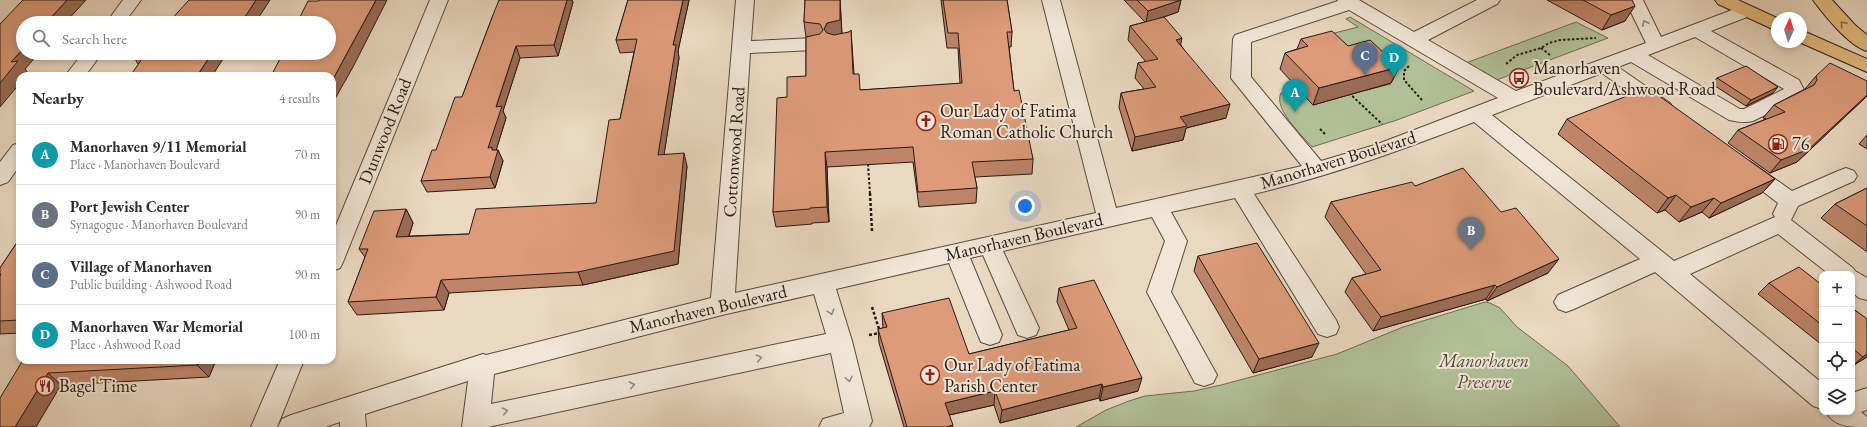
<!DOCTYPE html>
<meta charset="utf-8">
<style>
:root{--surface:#fff;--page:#f7f7f7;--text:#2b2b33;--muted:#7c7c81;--line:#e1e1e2;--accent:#8f2418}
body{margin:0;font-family:"EB Garamond",serif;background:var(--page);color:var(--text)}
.controls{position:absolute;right:12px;bottom:12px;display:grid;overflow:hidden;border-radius:8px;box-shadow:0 2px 6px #0003}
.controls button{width:36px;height:36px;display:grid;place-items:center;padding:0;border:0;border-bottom:1px solid var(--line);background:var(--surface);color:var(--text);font:20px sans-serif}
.compass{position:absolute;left:1771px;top:12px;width:36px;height:36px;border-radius:50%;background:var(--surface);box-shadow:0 2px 6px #0003;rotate:4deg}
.you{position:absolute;left:1025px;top:206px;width:14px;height:14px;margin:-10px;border:3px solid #fff;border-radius:50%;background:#1a73e8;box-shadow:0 0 0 6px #1a73e833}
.badge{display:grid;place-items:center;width:26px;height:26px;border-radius:50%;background:var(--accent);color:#fff;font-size:13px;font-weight:700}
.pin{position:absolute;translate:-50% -33px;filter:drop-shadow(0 1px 2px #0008)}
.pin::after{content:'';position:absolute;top:21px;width:14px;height:12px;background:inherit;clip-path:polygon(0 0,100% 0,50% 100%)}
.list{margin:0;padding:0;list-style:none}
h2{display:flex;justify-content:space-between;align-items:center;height:52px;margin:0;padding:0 16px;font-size:17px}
h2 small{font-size:13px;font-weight:400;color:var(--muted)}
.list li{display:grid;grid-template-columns:26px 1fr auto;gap:12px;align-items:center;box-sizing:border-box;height:60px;padding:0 16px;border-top:1px solid var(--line)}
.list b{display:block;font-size:15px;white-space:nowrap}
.list p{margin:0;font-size:13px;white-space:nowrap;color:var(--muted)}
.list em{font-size:13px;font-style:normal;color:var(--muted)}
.icon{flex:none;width:22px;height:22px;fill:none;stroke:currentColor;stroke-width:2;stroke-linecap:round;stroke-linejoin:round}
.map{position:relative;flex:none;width:1867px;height:427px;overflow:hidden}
.search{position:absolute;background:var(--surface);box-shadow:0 2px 6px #0003;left:16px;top:16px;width:320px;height:44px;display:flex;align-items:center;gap:10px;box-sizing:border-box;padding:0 14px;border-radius:22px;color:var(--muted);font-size:15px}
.panel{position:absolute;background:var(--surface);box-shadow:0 2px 6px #0003;left:16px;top:72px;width:320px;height:292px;border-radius:12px}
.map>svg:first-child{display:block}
</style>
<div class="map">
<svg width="1867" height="427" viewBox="0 0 1867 427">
<rect width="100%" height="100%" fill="#ead9c1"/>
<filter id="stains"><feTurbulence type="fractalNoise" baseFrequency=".005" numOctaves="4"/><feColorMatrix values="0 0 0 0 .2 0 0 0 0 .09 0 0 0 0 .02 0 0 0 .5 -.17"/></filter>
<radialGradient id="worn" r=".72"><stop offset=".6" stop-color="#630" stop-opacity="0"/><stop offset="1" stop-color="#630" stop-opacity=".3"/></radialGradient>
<path fill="#b1c097" stroke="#6d6c54" d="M 1350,17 L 1474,91 L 1397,120 L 1312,147 C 1302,135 1273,109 1281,93 L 1296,87 L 1313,105 L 1363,87 L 1367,90 L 1391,84 L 1303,41 L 1358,27 L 1346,19 Z
M 1576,22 L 1608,38 L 1494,81 L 1463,64 Z
M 1485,302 L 1490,303 L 1500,308 L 1517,327 L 1568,366 L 1620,427 L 1076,427 L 1106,410 L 1129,401 L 1145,396 L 1194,391 L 1221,385 L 1337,354 L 1403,327 Z"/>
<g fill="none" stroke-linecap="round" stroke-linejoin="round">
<g stroke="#59483e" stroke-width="2">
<path id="minor" d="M 123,0 L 141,0 L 124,23 L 106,23 Z
M 430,0 L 448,0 L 343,262 L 340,268 L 332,271 L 332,235 Z
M 736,0 L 754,0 L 751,41 L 814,38 L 821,40 L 823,44 L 821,48 L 814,50 L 750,53 L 735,293 L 1096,213 L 1042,0 L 1060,0 L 1116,208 L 1302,166 L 1231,78 L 1233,39 L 1235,35 L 1338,1 L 1337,0 L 1359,0 L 1414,32 L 1477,0 L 1500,0 L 1497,4 L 1428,40 L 1516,91 L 1646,43 L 1625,0 L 1643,0 L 1661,37 L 1740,7 L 1746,5 L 1752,7 L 1755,11 L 1752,15 L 1711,31 L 1799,80 L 1805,92 L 1802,97 L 1753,121 C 1744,123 1738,122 1729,120 L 1631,62 L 1618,67 L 1670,103 L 1673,108 L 1670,113 L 1663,115 L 1656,113 L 1602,73 L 1492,115 L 1674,261 L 1775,217 L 1773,214 L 1778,203 L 1737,172 L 1733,167 L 1737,162 L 1744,159 L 1751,162 L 1792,191 L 1838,171 L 1846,168 L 1854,171 L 1857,176 L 1854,181 L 1798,206 L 1791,220 L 1853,268 L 1855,271 L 1867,278 L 1867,300 L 1859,298 L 1852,292 L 1852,274 L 1829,274 L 1778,234 L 1690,274 L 1822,383 L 1822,409 L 1813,406 L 1655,272 L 1574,309 L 1566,312 L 1558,309 L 1554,302 L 1558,295 L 1640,259 L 1474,122 C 1402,150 1330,176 1254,194 L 1336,320 L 1339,327 L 1336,334 L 1327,337 L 1318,334 L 1235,198 L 1171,212 L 1187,241 L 1171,292 L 1217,375 L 1213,383 L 1204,386 L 1195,383 L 1147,292 L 1165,241 L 1152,217 L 1003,251 L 1039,328 L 1036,335 L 1027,338 L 1018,335 L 983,255 L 970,258 L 1002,335 L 999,342 L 990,345 L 981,342 L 978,335 L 949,263 L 836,289 L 852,341 L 872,421 L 869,427 L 819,427 L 823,419 L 844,413 L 831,353 L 488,427 L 462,427 L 468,381 L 365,414 L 366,427 L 340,427 L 340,422 L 325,427 L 278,427 L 282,419 L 291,415 L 483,354 L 486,355 L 711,298 ZM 1349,10 L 1498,98 L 1375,145 L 1321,161 L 1251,77 L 1251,42 ZM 1695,37 L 1784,89 L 1744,109 L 1740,109 L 1648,55 ZM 814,294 L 826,334 L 491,404 L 494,374 L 722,315 Z
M 83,53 L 102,53 L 85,76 L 65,76 Z
M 20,143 L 20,165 L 8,182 L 0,185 L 0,162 L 13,145 Z
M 280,360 L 304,360 L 277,427 L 251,427 Z
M 1867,388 L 1867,410 L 1861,412 L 1867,417 L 1867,427 C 1849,427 1835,427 1826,412 L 1852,412 L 1852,393 Z"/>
</g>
<g stroke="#291812" stroke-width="2">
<path id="major" d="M 1715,0 L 1738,0 L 1777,18 L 1777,31 L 1718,4 Z
M 1813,0 L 1832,0 L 1855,25 L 1867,35 L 1867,51 C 1849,46 1824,15 1813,0 Z
M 1801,30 L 1867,59 L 1867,72 L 1799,42 L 1801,42 Z"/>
</g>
<path stroke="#291812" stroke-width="2" stroke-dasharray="2.5 2" stroke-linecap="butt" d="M 1541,48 L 1550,55
M 1506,64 L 1517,55 L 1541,48 L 1549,43 L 1560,40 L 1596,38
M 1409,66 L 1404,71 L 1404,80 L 1422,100
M 1349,93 L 1382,124
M 1320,129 L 1326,135
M 868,164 L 870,194"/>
<path stroke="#291812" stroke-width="2.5" stroke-dasharray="3 2" stroke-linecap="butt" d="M 870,193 L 872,231
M 872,307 L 880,332
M 869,335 L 880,333"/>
<use href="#minor" fill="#f1e6d7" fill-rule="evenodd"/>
<use href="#major" fill="#e5bc80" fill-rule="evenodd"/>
</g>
<path fill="#be8568" stroke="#291812" d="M 628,0 L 689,0 L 678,51 L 679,58 L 664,154 L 687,166 L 678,264 L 583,285 L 449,293 L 444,310 L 357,315 L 348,302 L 365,257 L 359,249 L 406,209 L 413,223 L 409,236 L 469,234 L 596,203 L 620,119 L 634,52 L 620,53 L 616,40 Z
M 805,0 L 840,0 L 842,34 L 849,32 L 851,30 L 854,74 L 860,90 L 960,84 L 958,48 L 947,48 L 941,0 L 1007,0 L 1012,32 L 1011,47 L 1009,47 L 1014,91 L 1033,159 L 1032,174 L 975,177 L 977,188 L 976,203 L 919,207 L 913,162 L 827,167 L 829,222 L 812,223 L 812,224 L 776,227 L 773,212 L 787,97 L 806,76 L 806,37 L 804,22 Z
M 1124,0 L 1181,0 L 1178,12 L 1158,19 L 1181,45 L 1226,118 L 1186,128 L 1183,140 L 1132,151 L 1119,107 L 1121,93 L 1144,89 L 1135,78 L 1138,63 L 1146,62 L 1128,40 L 1130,26 L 1145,22 Z
M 1547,0 L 1632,0 L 1625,21 L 1602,30 Z
M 573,2 L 558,56 L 520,58 L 503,111 L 506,118 L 496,150 L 498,150 L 503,161 L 495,188 L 427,192 L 421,181 L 462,97 L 493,15 Z
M 1301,39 L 1399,67 L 1391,83 L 1313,105 L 1280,69 L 1285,53 L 1297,49 Z
M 135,59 L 223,59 L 138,64 Z
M 1816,76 L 1865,98 L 1797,162 L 1770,173 L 1728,143 L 1738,130 L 1766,119 L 1763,118 L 1774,105 L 1805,89 Z
M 1717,78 L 1773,93 L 1746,106 L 1712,84 Z
M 1567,119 L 1775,179 L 1762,193 L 1709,218 L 1702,212 L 1679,222 L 1665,210 L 1657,213 L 1558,134 Z
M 1867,135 L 1867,149 L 1859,144 Z
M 1415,186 L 1548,273 L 1487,301 L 1486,299 L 1373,331 L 1345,292 L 1352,278 L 1366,274 L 1325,217 L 1331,202 Z
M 1867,188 L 1867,252 L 1821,218 L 1835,204 Z
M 20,238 L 20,333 L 0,334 L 0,268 Z
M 1198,256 L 1312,357 L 1253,373 L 1194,271 Z
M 1769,283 L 1822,285 L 1822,345 L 1758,294 Z
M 1059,288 L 1138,391 L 1100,401 L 1099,398 L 1000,423 L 994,405 L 949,415 L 953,427 L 904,427 L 879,343 L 878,329 L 883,328 L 882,313 L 969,354 L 1069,330 L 1057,302 Z
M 1852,308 L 1867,319 L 1867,357 L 1852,366 Z
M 23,360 L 216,360 L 209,377 L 61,385 Z"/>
<path fill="#9b6c55" stroke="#291812" d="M 67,0 L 86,0 L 65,23 L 46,23 Z
M 256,0 L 270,0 L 255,23 L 241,23 Z
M 376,0 L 387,0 L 353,67 L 332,104 L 332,81 Z
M 567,0 L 572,0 L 573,2 L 558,56 L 554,45 Z
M 683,0 L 689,0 L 678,51 L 679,58 L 662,168 L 658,155 L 673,45 Z
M 840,0 L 842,35 L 829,38 L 824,29 Z
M 1181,0 L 1178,12 L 1146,23 L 1148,11 Z
M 1635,6 L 1625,21 L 1602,30 L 1611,15 Z
M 1182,38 L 1179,53 L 1176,40 Z
M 516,46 L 520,58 L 503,111 L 506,118 L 495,154 L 498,150 L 503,161 L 495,188 L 490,177 L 488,148 L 496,107 Z
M 23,49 L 23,53 L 39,53 L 25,69 L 28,73 L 25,76 L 20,76 L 20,83 L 0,107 L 0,83 L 11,62 Z
M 212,53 L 228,53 L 223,59 L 212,76 L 197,76 Z
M 1399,67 L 1391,83 L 1313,105 L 1319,88 Z
M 1778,87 L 1773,93 L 1746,106 L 1751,100 Z
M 1867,95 L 1867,96 L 1865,98 L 1797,162 L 1770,173 L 1781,160 Z
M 1230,104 L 1226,118 L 1186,128 L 1183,140 L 1132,151 L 1135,137 L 1180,117 Z
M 825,152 L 827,167 L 829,222 L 827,207 Z
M 684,153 L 687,166 L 678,264 L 583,285 L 578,272 Z
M 1775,179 L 1762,193 L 1709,218 L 1721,203 Z
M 1676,195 L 1665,210 L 1657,213 L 1668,198 Z
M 1714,198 L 1702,212 L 1679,222 L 1691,207 Z
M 406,209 L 413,223 L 404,250 L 396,237 Z
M 1559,259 L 1548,273 L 1487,301 L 1497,287 Z
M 441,280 L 449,293 L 444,310 L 436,297 Z
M 1495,285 L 1486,299 L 1373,331 L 1381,317 Z
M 1319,343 L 1312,357 L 1253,373 L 1259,359 Z
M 1867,354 L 1867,357 L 1852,366 L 1863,357 Z
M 200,360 L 216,360 L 209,377 L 197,365 Z
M 48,373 L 61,385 L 36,427 L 15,427 Z
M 1142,378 L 1138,391 L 1100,401 L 1103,387 Z
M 1102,384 L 1099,398 L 1000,423 L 1002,410 Z
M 995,391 L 994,405 L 945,416 L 945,403 Z"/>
<path fill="#dd9b79" stroke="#291812" d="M 23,0 L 67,0 L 46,23 L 23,23 L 23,49 L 11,62 L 18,61 L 0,83 L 0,24 Z
M 189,0 L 256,0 L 241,23 L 168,23 Z
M 319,0 L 376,0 L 346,55 L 332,81 L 332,76 L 271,76 L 283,53 L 329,53 L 329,23 L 297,23 L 308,1 L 319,1 Z
M 499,0 L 567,0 L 554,45 L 516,46 L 496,107 L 502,106 L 488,148 L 492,147 L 492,150 L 498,150 L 490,177 L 421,181 L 432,150 L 436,150 L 455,97 L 462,97 L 493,15 Z
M 628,0 L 683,0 L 673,45 L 676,45 L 658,155 L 684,153 L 674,251 L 578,272 L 441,280 L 436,297 L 348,302 L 368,249 L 359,249 L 374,211 L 406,209 L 396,237 L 469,234 L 476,209 L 596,203 L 609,120 L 620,119 L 637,39 L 616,40 Z
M 805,0 L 840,0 L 840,20 L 827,23 L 824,29 L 827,33 L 834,35 L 849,32 L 851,30 L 853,74 L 859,74 L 860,90 L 962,83 L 958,33 L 948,33 L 943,0 L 1007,0 L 1012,32 L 1007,32 L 1014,91 L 1019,90 L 1033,159 L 972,162 L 977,188 L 918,192 L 913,147 L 825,152 L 827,207 L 810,208 L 810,209 L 773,212 L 777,98 L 787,97 L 787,77 L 806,76 L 806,37 L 820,34 L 823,30 L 820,24 L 804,22 Z
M 1137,0 L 1181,0 L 1148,11 Z
M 1583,0 L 1632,0 L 1635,6 L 1611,15 Z
M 1164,17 L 1182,38 L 1176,40 L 1230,104 L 1180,117 L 1187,126 L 1135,137 L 1121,93 L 1156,87 L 1138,63 L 1158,59 L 1130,26 Z
M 1332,31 L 1348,46 L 1370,40 L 1399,67 L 1319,88 L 1285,53 L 1308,46 L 1301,39 Z
M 140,53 L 212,53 L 197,76 L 130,76 L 142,59 L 135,59 Z
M 1830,63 L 1867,81 L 1867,95 L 1809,149 L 1781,160 L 1738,130 L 1785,112 L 1774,105 L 1814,85 L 1817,80 L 1816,76 Z
M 1746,66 L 1778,87 L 1751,100 L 1717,78 Z
M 1648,88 L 1775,179 L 1721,203 L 1714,198 L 1691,207 L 1676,195 L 1668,198 L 1567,119 Z
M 1463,168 L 1501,212 L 1516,208 L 1559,259 L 1497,287 L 1495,285 L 1381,317 L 1352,278 L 1381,270 L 1331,202 L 1412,182 L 1415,186 Z
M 1867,188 L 1867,226 L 1835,204 Z
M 20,238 L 20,320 L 0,321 L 0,276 L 1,274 L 0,275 L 0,268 Z
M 1257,243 L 1319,343 L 1259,359 L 1198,256 Z
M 1799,267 L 1822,285 L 1822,325 L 1769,283 Z
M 1094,280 L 1142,378 L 1103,387 L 1102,384 L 1002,410 L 995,391 L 945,403 L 953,425 L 946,427 L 907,427 L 878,329 L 887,327 L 882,313 L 949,298 L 969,354 L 1077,328 L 1059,288 Z
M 1852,308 L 1867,319 L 1867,354 L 1863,357 L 1852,348 Z
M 23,360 L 200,360 L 197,365 L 48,373 L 15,427 L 0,427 L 0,398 Z"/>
<defs><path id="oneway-chevron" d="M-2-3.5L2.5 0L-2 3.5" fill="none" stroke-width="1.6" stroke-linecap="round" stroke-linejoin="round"/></defs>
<g stroke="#97897e">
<use href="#oneway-chevron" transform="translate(1645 23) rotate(-116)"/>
<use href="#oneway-chevron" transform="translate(831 312) rotate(73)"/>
<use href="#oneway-chevron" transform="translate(759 358) rotate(-12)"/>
<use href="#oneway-chevron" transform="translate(849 379) rotate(77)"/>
<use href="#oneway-chevron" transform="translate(632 385) rotate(-12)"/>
<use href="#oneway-chevron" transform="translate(505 411) rotate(-12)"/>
</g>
<use stroke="#876a49" href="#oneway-chevron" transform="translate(1843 24) rotate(-133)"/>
<defs>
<g id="bus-ring" transform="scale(1)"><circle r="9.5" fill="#f1e6d7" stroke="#8f2418" stroke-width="1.5"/><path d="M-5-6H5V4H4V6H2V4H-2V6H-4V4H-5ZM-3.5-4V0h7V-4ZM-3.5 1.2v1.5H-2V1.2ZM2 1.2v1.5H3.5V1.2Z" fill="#8f2418"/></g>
<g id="church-ring" transform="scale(1)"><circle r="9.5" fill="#f1e6d7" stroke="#8f2418" stroke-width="1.5"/><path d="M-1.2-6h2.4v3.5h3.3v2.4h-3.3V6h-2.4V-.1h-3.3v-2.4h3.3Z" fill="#8f2418"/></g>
<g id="fuel-ring" transform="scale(1)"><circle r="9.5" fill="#f1e6d7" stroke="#8f2418" stroke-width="1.5"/><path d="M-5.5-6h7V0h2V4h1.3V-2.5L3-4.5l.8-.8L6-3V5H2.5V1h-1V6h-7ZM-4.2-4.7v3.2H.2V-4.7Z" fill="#8f2418"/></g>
<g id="restaurant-ring" transform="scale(1)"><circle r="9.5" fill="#f1e6d7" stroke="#8f2418" stroke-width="1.5"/><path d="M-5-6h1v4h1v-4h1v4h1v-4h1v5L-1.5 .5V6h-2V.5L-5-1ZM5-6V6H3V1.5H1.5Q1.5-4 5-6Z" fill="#8f2418"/></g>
</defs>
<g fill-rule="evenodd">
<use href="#bus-ring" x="1519" y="78"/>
<use href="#church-ring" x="926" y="121"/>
<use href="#fuel-ring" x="1778" y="144"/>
<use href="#church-ring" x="930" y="375"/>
<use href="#restaurant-ring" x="45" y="386"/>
</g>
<g text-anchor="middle" stroke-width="4" stroke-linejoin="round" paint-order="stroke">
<g font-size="18" fill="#291812" stroke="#f1e6d7" text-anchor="start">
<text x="1533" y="74">Manorhaven<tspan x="1533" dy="21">Boulevard/Ashwood Road</tspan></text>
<text x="940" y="117">Our Lady of Fatima<tspan x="940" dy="21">Roman Catholic Church</tspan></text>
<text x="1792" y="150">76</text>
<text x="944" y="371">Our Lady of Fatima<tspan x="944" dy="21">Parish Center</tspan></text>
<text x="59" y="392">Bagel Time</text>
</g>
<g font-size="18" fill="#291812" stroke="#f1e6d7">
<text transform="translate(385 131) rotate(-68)" y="6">Dunwood Road</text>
<text transform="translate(734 152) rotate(-86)" y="6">Cottonwood Road</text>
<text transform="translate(1338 160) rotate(-17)" y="6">Manorhaven Boulevard</text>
<text transform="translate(1024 237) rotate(-13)" y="6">Manorhaven Boulevard</text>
<text transform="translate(708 309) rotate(-13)" y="6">Manorhaven Boulevard</text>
</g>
<g font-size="18" font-style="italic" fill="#524a3a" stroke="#f1e6d7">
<text x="1484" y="367">Manorhaven<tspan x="1484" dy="21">Preserve</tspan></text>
</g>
</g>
<rect width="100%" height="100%" filter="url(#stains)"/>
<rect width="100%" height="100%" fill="url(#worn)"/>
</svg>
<div class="controls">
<button>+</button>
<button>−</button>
<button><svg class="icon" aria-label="locate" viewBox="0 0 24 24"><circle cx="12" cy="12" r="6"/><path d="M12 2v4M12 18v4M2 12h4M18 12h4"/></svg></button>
<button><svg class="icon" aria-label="layers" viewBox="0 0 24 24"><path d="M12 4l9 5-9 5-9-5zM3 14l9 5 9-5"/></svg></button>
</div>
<svg class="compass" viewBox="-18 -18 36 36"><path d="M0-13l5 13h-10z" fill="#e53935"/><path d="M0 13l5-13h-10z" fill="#7c7c81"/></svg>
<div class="you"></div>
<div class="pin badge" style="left:1295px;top:112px;background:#0f9aa8">A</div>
<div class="pin badge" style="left:1471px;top:250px;background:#6b7280">B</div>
<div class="pin badge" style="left:1365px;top:75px;background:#5c6f8a">C</div>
<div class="pin badge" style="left:1394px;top:77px;background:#0f9aa8">D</div>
<div class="search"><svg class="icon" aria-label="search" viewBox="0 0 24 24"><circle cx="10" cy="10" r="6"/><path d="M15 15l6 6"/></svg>Search here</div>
<section class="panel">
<h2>Nearby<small>4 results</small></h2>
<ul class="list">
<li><span class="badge" style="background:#0f9aa8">A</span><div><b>Manorhaven 9/11 Memorial</b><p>Place · Manorhaven Boulevard</p></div><em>70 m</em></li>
<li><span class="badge" style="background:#6b7280">B</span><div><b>Port Jewish Center</b><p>Synagogue · Manorhaven Boulevard</p></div><em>90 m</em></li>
<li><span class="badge" style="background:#5c6f8a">C</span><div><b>Village of Manorhaven</b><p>Public building · Ashwood Road</p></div><em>90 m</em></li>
<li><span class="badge" style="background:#0f9aa8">D</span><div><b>Manorhaven War Memorial</b><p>Place · Ashwood Road</p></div><em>100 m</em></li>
</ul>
</section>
</div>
